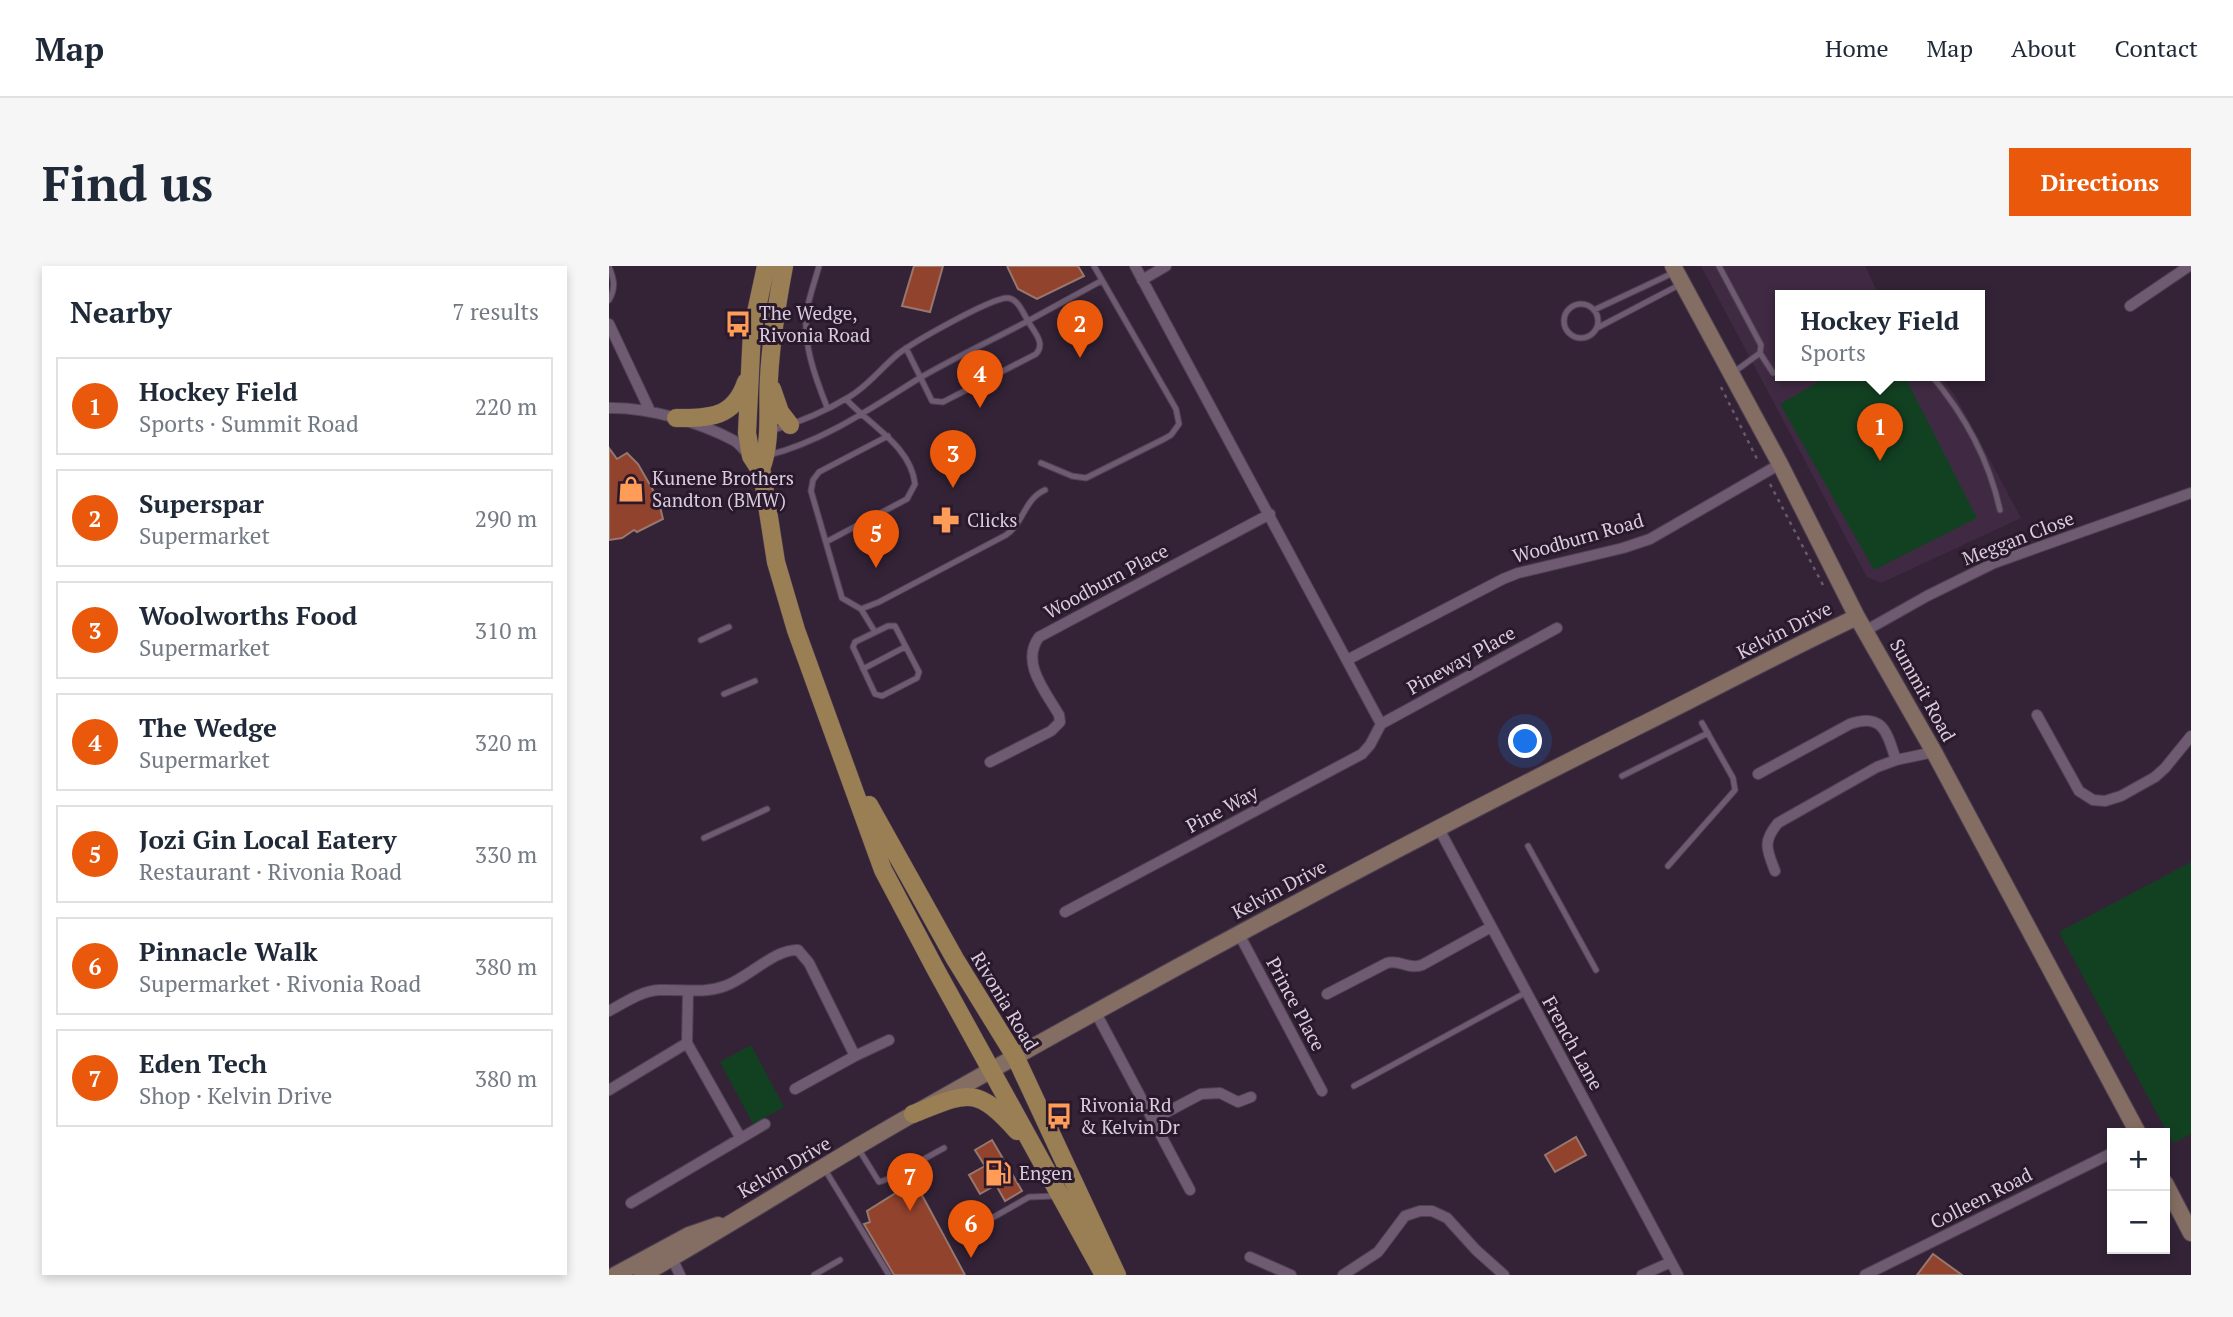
<!DOCTYPE html>
<meta charset="utf-8">
<style>
:root{--surface:#fff;--page:#f6f6f7;--text:#1f2937;--muted:#747a83;--line:#e0e1e3;--accent:#ea580c}
body{margin:0;font-family:"PT Serif",serif;background:var(--page);color:var(--text)}
.controls{position:absolute;right:21px;bottom:21px;display:grid;overflow:hidden;border-radius:0px;box-shadow:0 4px 10px #0003}
.controls button{width:63px;height:63px;display:grid;place-items:center;padding:0;border:0;border-bottom:2px solid var(--line);background:var(--surface);color:var(--text);font:35px sans-serif}
.you{position:absolute;left:917px;top:476px;width:24px;height:24px;margin:-18px;border:5px solid #fff;border-radius:50%;background:#1a73e8;box-shadow:0 0 0 10px #1a73e833}
.badge{display:grid;place-items:center;width:46px;height:46px;border-radius:50%;background:var(--accent);color:#fff;font-size:23px;font-weight:700}
.pin{position:absolute;translate:-50% -58px;filter:drop-shadow(0 2px 4px #0008)}
.pin::after{content:'';position:absolute;top:37px;width:24px;height:21px;background:inherit;clip-path:polygon(0 0,100% 0,50% 100%)}
.popup{position:absolute;left:1166px;top:24px;width:210px;height:91px;box-sizing:border-box;display:grid;place-content:center;border-radius:0px;background:var(--surface);filter:drop-shadow(0 2px 5px #0005);font-size:23px;white-space:nowrap;color:var(--muted)}
.popup b{font-size:26px;color:var(--text)}
.popup::after{content:'';position:absolute;left:50%;top:100%;margin-left:-14px;border:14px solid transparent;border-top-color:var(--surface)}
.list{margin:0;padding:0;list-style:none}
h2{display:flex;justify-content:space-between;align-items:center;height:91px;margin:0;padding:0 28px;font-size:30px}
h2 small{font-size:23px;font-weight:400;color:var(--muted)}
.list li{display:grid;grid-template-columns:46px 1fr auto;gap:21px;align-items:center;box-sizing:border-box;height:98px;margin:0 14px 14px;padding:0 14px;border:2px solid var(--line);border-radius:0px}
.list b{display:block;font-size:26px;white-space:nowrap}
.list p{margin:0;font-size:23px;white-space:nowrap;color:var(--muted)}
.list em{font-size:23px;font-style:normal;color:var(--muted)}
.map{position:relative;flex:none;width:1582px;height:1009px;overflow:hidden;border-radius:0px}
header{display:flex;align-items:center;gap:42px;box-sizing:border-box;height:98px;padding:0 35px;background:var(--surface);border-bottom:2px solid var(--line)}
header strong{font-size:33px}
nav{display:flex;gap:38px;margin-inline-start:auto;font-size:24px}
.intro{display:flex;align-items:center;justify-content:space-between;box-sizing:border-box;height:168px;padding:0 42px}
h1{margin:0;font-size:49px}
.button{padding:18px 32px;border-radius:0px;background:var(--accent);color:#fff;font-size:24px;font-weight:700}
main{display:flex;gap:42px;padding:0 42px}
aside{flex:1;background:var(--surface);border-radius:0px;box-shadow:0 4px 10px #0003}
.map>svg:first-child{display:block}
</style>
<header>
<strong>Map</strong>
<nav><a>Home</a><a>Map</a><a>About</a><a>Contact</a></nav>
</header>
<div class="intro"><h1>Find us</h1><a class="button">Directions</a></div>
<main>
<aside>
<h2>Nearby<small>7 results</small></h2>
<ul class="list">
<li><span class="badge">1</span><div><b>Hockey Field</b><p>Sports · Summit Road</p></div><em>220 m</em></li>
<li><span class="badge">2</span><div><b>Superspar</b><p>Supermarket</p></div><em>290 m</em></li>
<li><span class="badge">3</span><div><b>Woolworths Food</b><p>Supermarket</p></div><em>310 m</em></li>
<li><span class="badge">4</span><div><b>The Wedge</b><p>Supermarket</p></div><em>320 m</em></li>
<li><span class="badge">5</span><div><b>Jozi Gin Local Eatery</b><p>Restaurant · Rivonia Road</p></div><em>330 m</em></li>
<li><span class="badge">6</span><div><b>Pinnacle Walk</b><p>Supermarket · Rivonia Road</p></div><em>380 m</em></li>
<li><span class="badge">7</span><div><b>Eden Tech</b><p>Shop · Kelvin Drive</p></div><em>380 m</em></li>
</ul>
</aside>
<div class="map">
<svg width="1582" height="1009" viewBox="0 0 1582 1009">
<rect width="100%" height="100%" fill="#342337"/>
<path fill="#402a43" d="M 1092,0 L 1256,0 L 1270,29 L 1171,29 L 1171,109 L 1330,109 L 1346,129 L 1412,252 L 1272,317 L 1258,311 Z"/>
<path fill="#124122" d="M 1221,109 L 1295,109 L 1368,252 L 1265,304 L 1171,138 Z
M 1582,596 L 1582,868 L 1564,877 L 1450,666 Z
M 142,779 L 175,841 L 144,858 L 111,796 Z"/>
<path fill="#92432e" stroke="#97776e" stroke-width="2" d="M 305,0 L 334,0 L 321,46 L 293,40 Z
M 398,0 L 469,0 L 475,10 L 428,33 L 409,23 Z
M 0,182 L 8,193 L 18,187 L 29,198 L 49,233 L 54,253 L 28,266 L 25,264 L 13,272 L 0,274 Z
M 967,871 L 977,889 L 946,906 L 936,889 Z
M 383,874 L 413,925 L 396,935 L 387,919 L 371,928 L 360,909 L 376,900 L 366,884 Z
M 306,915 L 314,931 L 356,1009 L 285,1009 L 255,958 L 261,956 L 258,945 Z
M 1324,988 L 1353,1009 L 1308,1009 Z"/>
<g fill="none" stroke-linecap="round" stroke-linejoin="round">
<g stroke="#504153" stroke-width="7">
<path id="service" d="M 210,0 C 206,14 201,29 198,43 C 193,76 206,111 218,141
M 1110,0 L 1152,79 L 1151,87 L 1125,106
M 0,1 C 5,13 7,22 0,34
M955 55a17 17 0 1 1 34 0a17 17 0 1 1-34 0Z
M 985,44 L 1064,7
M 988,62 L 1072,18
M 297,82 L 323,135 L 334,136 L 427,88 C 437,77 425,66 419,55 L 492,15
M 1151,87 L 1164,107 L 1171,106
M 1322,109 C 1355,148 1380,194 1391,244
M 279,170 L 210,206 L 204,214 L 202,225 L 233,332 L 252,343 L 270,336 L 397,269 C 415,257 415,233 436,224
M 160,189 C 215,175 262,142 309,113 C 345,92 383,74 419,55 C 414,47 409,33 399,32 C 383,31 303,77 289,88 C 272,102 259,120 240,131 C 217,145 188,157 162,165
M 432,197 L 463,210 L 477,212 L 555,173 L 562,169 L 570,158 L 567,143 L 485,0
M 217,276 L 298,233 L 306,218 C 302,180 260,159 237,133
M 252,343 L 266,366
M 279,360 L 286,360 L 310,406 L 308,412 L 273,430 L 266,428 L 244,381 L 246,376 Z
M 92,374 L 120,361
M 254,403 L 296,381
M 115,428 L 146,415
M 1013,510 L 1099,467
M 95,572 L 158,543
M 919,580 L 987,704
M 1059,600 L 1126,524 L 1124,512 L 1093,457
M 745,820 L 916,727
M 249,882 L 270,916 L 279,913 L 335,882
M 215,902 L 280,1009
M 376,956 L 420,931 L 447,930
M 205,1009 L 231,994"/>
</g>
<g stroke="#504153" stroke-width="12">
<path id="minor" d="M 526,0 L 772,458
M 533,14 L 557,0
M 1521,40 L 1580,0
M 0,58 L 41,145
M 0,142 C 38,141 90,156 124,174 C 130,177 135,184 140,189
M 1256,365 L 1318,330 L 1385,297 L 1582,227
M 738,394 L 894,313 L 909,307 L 1014,282 L 1041,273 L 1171,198
M 1428,449 L 1470,525 L 1484,534 L 1496,535 L 1512,530 L 1546,511 L 1556,502 L 1582,470
M 772,458 L 948,362
M 381,496 L 442,465 L 451,456 L 450,449 C 437,426 411,397 430,371 L 661,248
M 1149,508 L 1241,458 C 1274,446 1278,467 1287,494
M 829,561 L 1069,1009
M 1166,605 C 1158,584 1153,576 1169,557 L 1268,501 L 1287,494 L 1325,486
M 456,646 L 753,488 L 761,479 L 772,458
M 630,668 L 713,825
M 79,725 L 78,777 L 131,871
M 718,728 L 778,697 C 791,693 799,704 813,699 L 882,661
M 0,745 C 15,737 32,725 50,724 C 73,723 94,728 116,720 C 139,712 165,683 189,684 L 200,697 L 246,790
M 487,747 L 581,924
M 186,823 L 246,790 L 280,774
M 0,824 L 78,777
M 543,854 L 592,828 L 611,827 L 629,836 L 642,831
M 22,937 L 156,858
M 60,986 L 71,1009
M 641,991 L 682,1009
M 734,1009 L 769,986 L 796,950 L 811,945 L 823,945 L 838,952 L 867,984 L 895,1009
M 1033,1009 L 1062,996
M 1256,1009 L 1503,887"/>
</g>
<g stroke="#504153" stroke-width="18">
<path id="secondary" d="M 1064,0 L 1171,198 L 1248,351 L 1325,486 L 1529,867
M 1556,917 L 1582,967
M 6,1009 L 80,969 L 109,959
M 33,1009 C 126,957 215,898 308,846 C 544,712 782,584 1024,463 C 1099,426 1173,386 1248,351"/>
</g>
<g stroke="#504153" stroke-width="19">
<path id="primary" d="M 157,0 L 143,65 L 138,167 L 142,190 L 153,207 L 167,296 L 187,364 L 274,604 L 327,704 L 495,1009
M 163,123 L 171,146 L 181,159
M 67,152 C 101,152 125,152 137,116
M 152,203 C 163,176 158,141 160,112 C 162,74 168,37 175,0
M 260,539 L 346,693 L 407,792 L 508,1009
M 304,848 C 358,827 366,818 408,865"/>
</g>
<path stroke="#695a6b" stroke-width="2.5" stroke-dasharray="3.5 5" stroke-linecap="butt" d="M 1112,121 L 1150,197
M 1161,218 L 1215,321"/>
<use href="#service" stroke="#6e5a71" stroke-width="5"/>
<use href="#minor" stroke="#6e5a71" stroke-width="10"/>
<use href="#secondary" stroke="#846d62" stroke-width="16"/>
<use href="#primary" stroke="#997f53" stroke-width="18"/>
</g>
<defs>
<g id="bus-bare" transform="scale(2.1)"><path d="M-5-6H5V4H4V6H2V4H-2V6H-4V4H-5ZM-3.5-4V0h7V-4ZM-3.5 1.2v1.5H-2V1.2ZM2 1.2v1.5H3.5V1.2Z" fill="#fe9c58" stroke="#2a192d" stroke-width="2.5" paint-order="stroke"/></g>
<g id="shop-bare" transform="scale(2.1)"><path d="M-5-2.5h2.3a2.7 3.5 0 0 1 5.4 0H5L5.5 6h-11ZM-1.5-2.5h3a1.5 2.3 0 0 0-3 0Z" fill="#fe9c58" stroke="#2a192d" stroke-width="2.5" paint-order="stroke"/></g>
<g id="pharmacy-bare" transform="scale(2.1)"><path d="M-2-6h4v4h4v4h-4v4h-4v-4h-4v-4h4Z" fill="#fe9c58" stroke="#2a192d" stroke-width="2.5" paint-order="stroke"/></g>
<g id="fuel-bare" transform="scale(2.1)"><path d="M-5.5-6h7V0h2V4h1.3V-2.5L3-4.5l.8-.8L6-3V5H2.5V1h-1V6h-7ZM-4.2-4.7v3.2H.2V-4.7Z" fill="#fe9c58" stroke="#2a192d" stroke-width="2.5" paint-order="stroke"/></g>
</defs>
<g fill-rule="evenodd">
<use href="#bus-bare" x="129" y="58"/>
<use href="#shop-bare" x="22" y="223"/>
<use href="#pharmacy-bare" x="337" y="254"/>
<use href="#bus-bare" x="450" y="850"/>
<use href="#fuel-bare" x="389" y="907"/>
</g>
<g text-anchor="middle" stroke-width="6" stroke-linejoin="round" paint-order="stroke">
<g font-size="19" fill="#d8cdda" stroke="#2a192d" text-anchor="start">
<text x="150" y="54">The Wedge,<tspan x="150" dy="22">Rivonia Road</tspan></text>
<text x="43" y="219">Kunene Brothers<tspan x="43" dy="22">Sandton (BMW)</tspan></text>
<text x="358" y="261">Clicks</text>
<text x="471" y="846">Rivonia Rd<tspan x="471" dy="22">&amp; Kelvin Dr</tspan></text>
<text x="410" y="914">Engen</text>
</g>
<g font-size="19" fill="#d8cdda" stroke="#2a192d">
<text transform="translate(969 272) rotate(-16)" y="7">Woodburn Road</text>
<text transform="translate(1409 272) rotate(-21)" y="7">Meggan Close</text>
<text transform="translate(497 315) rotate(-28)" y="7">Woodburn Place</text>
<text transform="translate(1175 364) rotate(-27)" y="7">Kelvin Drive</text>
<text transform="translate(852 394) rotate(-29)" y="7">Pineway Place</text>
<text transform="translate(1314 424) rotate(61)" y="7">Summit Road</text>
<text transform="translate(613 543) rotate(-28)" y="7">Pine Way</text>
<text transform="translate(670 623) rotate(-28)" y="7">Kelvin Drive</text>
<text transform="translate(396 735) rotate(59)" y="7">Rivonia Road</text>
<text transform="translate(687 738) rotate(62)" y="7">Prince Place</text>
<text transform="translate(964 777) rotate(61)" y="7">French Lane</text>
<text transform="translate(175 901) rotate(-30)" y="7">Kelvin Drive</text>
<text transform="translate(1372 932) rotate(-27)" y="7">Colleen Road</text>
</g>
</g>
</svg>
<div class="controls">
<button>+</button>
<button>−</button>
</div>
<div class="you"></div>
<div class="pin badge" style="left:1271px;top:195px">1</div>
<div class="popup"><b>Hockey Field</b>Sports</div>
<div class="pin badge" style="left:471px;top:92px">2</div>
<div class="pin badge" style="left:344px;top:222px">3</div>
<div class="pin badge" style="left:371px;top:142px">4</div>
<div class="pin badge" style="left:267px;top:302px">5</div>
<div class="pin badge" style="left:362px;top:992px">6</div>
<div class="pin badge" style="left:301px;top:945px">7</div>
</div>
</main>
